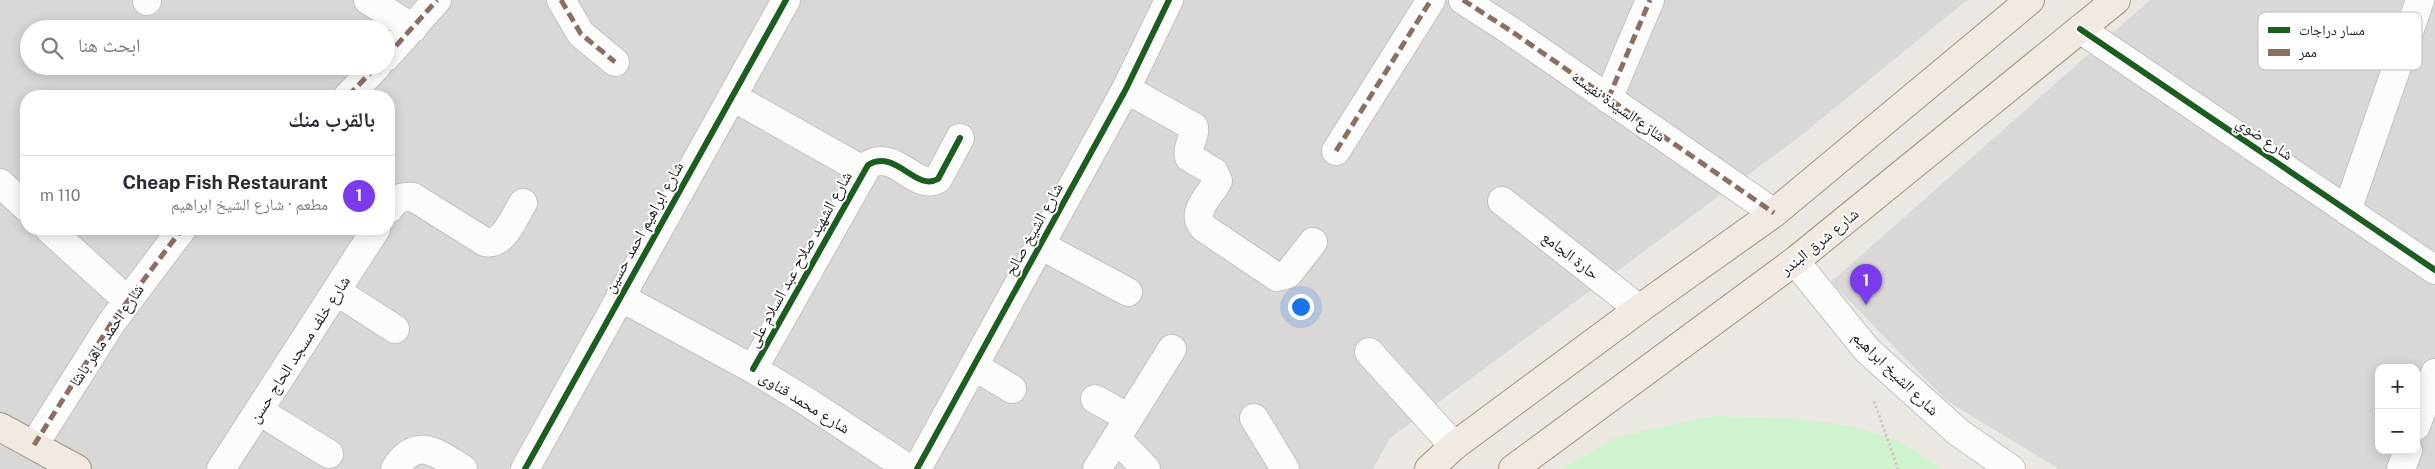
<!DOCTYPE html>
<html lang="ar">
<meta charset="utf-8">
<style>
:root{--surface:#fff;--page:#f7f7f7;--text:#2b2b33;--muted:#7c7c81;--line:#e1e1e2;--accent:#7c3aed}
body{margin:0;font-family:"Public Sans","Noto Naskh Arabic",sans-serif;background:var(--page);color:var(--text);direction:rtl}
.controls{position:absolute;right:15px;bottom:15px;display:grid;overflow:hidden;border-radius:10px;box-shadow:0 2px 12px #0003}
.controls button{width:45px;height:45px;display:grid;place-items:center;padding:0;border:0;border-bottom:1px solid var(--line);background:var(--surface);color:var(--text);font:25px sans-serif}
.you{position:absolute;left:1300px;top:306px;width:18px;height:18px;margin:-12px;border:4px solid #fff;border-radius:50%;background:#1a73e8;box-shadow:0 0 0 8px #1a73e833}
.badge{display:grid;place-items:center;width:32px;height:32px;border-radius:50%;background:var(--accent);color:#fff;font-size:16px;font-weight:700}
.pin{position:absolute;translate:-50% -41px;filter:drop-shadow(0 1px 2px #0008)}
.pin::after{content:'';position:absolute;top:26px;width:18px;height:15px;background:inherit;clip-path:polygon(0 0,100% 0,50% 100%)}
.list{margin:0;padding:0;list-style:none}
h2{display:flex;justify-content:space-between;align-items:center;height:65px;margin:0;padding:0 20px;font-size:21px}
h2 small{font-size:16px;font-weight:400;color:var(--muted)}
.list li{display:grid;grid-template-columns:32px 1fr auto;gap:15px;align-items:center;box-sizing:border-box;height:80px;padding:0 20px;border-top:1px solid var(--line)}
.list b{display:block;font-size:19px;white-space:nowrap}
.list p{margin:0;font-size:16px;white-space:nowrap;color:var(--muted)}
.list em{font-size:16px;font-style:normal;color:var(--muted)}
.icon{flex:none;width:28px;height:28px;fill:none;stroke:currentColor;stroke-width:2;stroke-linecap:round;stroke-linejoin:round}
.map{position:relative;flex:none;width:2435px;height:469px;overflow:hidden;direction:ltr}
.search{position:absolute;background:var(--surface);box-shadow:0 2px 12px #0003;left:20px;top:20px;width:375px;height:55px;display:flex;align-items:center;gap:12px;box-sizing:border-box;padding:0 18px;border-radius:28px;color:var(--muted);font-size:19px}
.panel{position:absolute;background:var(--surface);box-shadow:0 2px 12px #0003;left:20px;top:90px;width:375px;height:145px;border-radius:20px;direction:rtl}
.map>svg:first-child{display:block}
</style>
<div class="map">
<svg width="2435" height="469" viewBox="0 0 2435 469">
<rect width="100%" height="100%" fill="#ebe8e4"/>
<path fill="#dad8d6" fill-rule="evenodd" d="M 0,0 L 1967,0 L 1798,138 L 1390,438 L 1373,469 L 0,469 ZM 29,29 L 386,29 L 386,66 L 29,66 ZM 26,96 L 389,96 L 389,229 L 26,229 Z
M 2150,0 L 2435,0 L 2435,469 L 2059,469 L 1947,401 L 1831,282 ZM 2379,368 L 2416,368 L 2416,450 L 2379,450 Z"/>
<path fill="#d0f3cf" d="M 1714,416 C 1776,418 1842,417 1900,442 C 1914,449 1928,460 1942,469 L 1561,469 L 1617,437 Z"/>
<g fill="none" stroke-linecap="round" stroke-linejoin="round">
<g stroke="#c3c2c0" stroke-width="30">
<path id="minor" d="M 368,0 L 413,28
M 561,0 L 581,34 L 615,62
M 1463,0 L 1511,31 L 1774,213
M 147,1 L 147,0
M 2080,29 L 2435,270
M 386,57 L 437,0
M 1126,89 L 1194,127 C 1196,138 1186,146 1189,157 L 1214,172 L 1218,181 C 1210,196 1189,212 1204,228 L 1277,277 L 1288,274 L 1313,242
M 348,96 L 377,66
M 733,97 L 864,171
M 1608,99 L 1650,0
M 1336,151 L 1431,0
M 0,183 L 26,207
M 1502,201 L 1639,309
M 389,209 C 395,199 401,196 413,197 L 485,242 C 504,246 514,217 523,203
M 2347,211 L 2420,0
M 49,229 L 127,300
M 1040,245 L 1128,292
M 1795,261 L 1867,350 L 1958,432 L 2011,469
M 336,291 L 395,329
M 620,297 L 753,369 L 806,401 L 909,469
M 1369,352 L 1454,446
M 974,366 L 1012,389
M 753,369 L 868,165 C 896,148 915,192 938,179 L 960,138
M 1095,399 L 1129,418
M 259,411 L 329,454
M 1254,418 L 1285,469
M 2416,426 L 2435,373
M 1116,438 L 1146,469
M 34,445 L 112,322 L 182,229
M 221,469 L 376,229
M 395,469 C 416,435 437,453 463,469
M 525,469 L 786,0
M 917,469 L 1126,89 L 1169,0
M 1097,469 L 1172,349
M 2401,469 L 2408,450"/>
</g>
<g stroke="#a09581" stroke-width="30">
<path id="major" d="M 0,427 L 77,469
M 1429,469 L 1454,446 L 1639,309 L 1774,213 L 2030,0
M 1513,469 L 1795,261 L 2116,0"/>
</g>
<path stroke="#d6c6c3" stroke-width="3" stroke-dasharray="2.5 2.5" stroke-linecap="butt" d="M 1874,401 L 1898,469"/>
<use href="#minor" stroke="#fcfcfb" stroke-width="28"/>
<use href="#major" stroke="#f0eae2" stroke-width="28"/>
<path stroke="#8d6e63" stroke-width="5" stroke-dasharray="10 5" stroke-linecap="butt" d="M 561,0 L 581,34 L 615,62
M 1463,0 L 1511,31 L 1774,213
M 386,57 L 437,0
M 348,96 L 377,66
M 1608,99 L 1650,0
M 1336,151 L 1431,0
M 34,445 L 112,322 L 182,229"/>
<g stroke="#fff" stroke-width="9">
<path id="cycleway" d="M 2080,29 L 2435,270
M 753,369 L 868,165 C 896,148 915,192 938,179 L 960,138
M 525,469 L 786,0
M 917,469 L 1126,89 L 1169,0"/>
</g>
<use href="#cycleway" stroke="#1b5e20" stroke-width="6"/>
</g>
<g text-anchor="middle" stroke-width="4" stroke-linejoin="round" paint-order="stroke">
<g font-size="16" fill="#1c1c1c" stroke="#fff">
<text transform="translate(1619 106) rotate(35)" y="6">شارع السيدة نفيسه</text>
<text transform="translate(2265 138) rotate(34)" y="6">شارع ضوي</text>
<text transform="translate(643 227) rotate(-61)" y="6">شارع ابراهيم احمد حسين</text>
<text transform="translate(1033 229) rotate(-61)" y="6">شارع الشيخ صالح</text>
<text transform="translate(1819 241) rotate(-39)" y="6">شارع شرق البندر</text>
<text transform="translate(1571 255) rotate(38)" y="6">حارة الجامع</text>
<text transform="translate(799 259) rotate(-61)" y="6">شارع الشهيد صلاح عبد السلام على</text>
<text transform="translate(106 335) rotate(-56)" y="6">شارع احمد ماهر باشا</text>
<text transform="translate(299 349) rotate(-57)" y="6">شارع خلف مسجد الحاج حسن</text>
<text transform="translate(1896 373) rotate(44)" y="6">شارع الشيخ ابراهيم</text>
<text transform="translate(805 402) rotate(32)" y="6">شارع محمد قناوى</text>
</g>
</g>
<rect x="2258" y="12" width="164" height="58" rx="8" fill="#fff" stroke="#bbb" stroke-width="1"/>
<rect x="2268" y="27" width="22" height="6" fill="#1b5e20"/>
<rect x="2268" y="49" width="22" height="7" fill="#8d6e63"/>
<g font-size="14" fill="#1c1c1c">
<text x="2299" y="35">مسار دراجات</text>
<text x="2299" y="57">ممر</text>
</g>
</svg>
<div class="controls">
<button>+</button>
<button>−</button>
</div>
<div class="you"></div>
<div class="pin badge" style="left:1866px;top:305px">1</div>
<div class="search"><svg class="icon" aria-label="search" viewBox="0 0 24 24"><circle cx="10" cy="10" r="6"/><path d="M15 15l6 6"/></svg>ابحث هنا</div>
<section class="panel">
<h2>بالقرب منك<small></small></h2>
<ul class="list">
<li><span class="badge">1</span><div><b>Cheap Fish Restaurant</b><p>مطعم · شارع الشيخ ابراهيم</p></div><em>110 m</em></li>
</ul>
</section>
</div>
